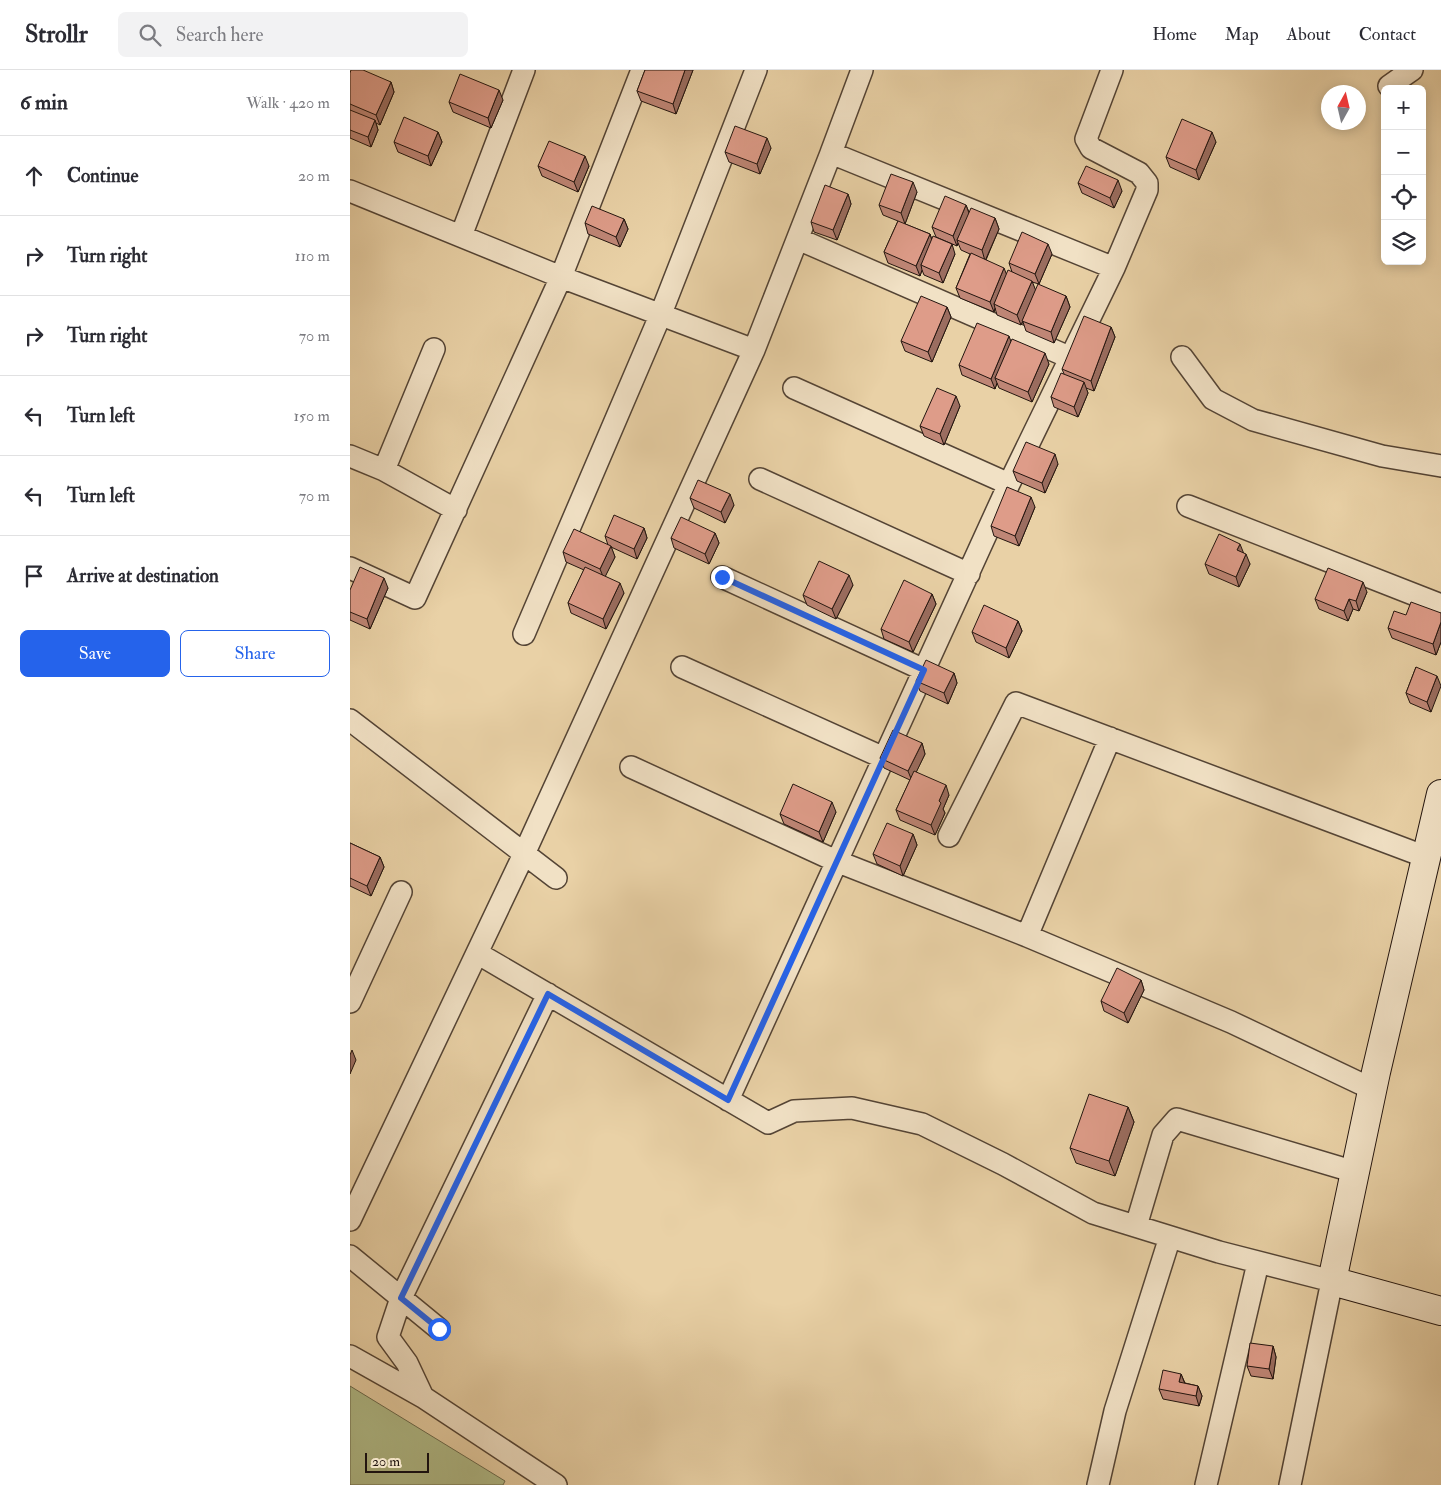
<!DOCTYPE html>
<meta charset="utf-8">
<style>
:root{--surface:#fff;--page:#f2f2f3;--text:#2b2b33;--muted:#7c7c81;--line:#e1e1e2;--accent:#2563eb}
body{margin:0;font-family:"IM FELL Double Pica",serif;background:var(--page);color:var(--text)}
.controls{position:absolute;right:15px;top:15px;display:grid;overflow:hidden;border-radius:8px;box-shadow:0 2px 12px #0003}
.controls button{width:45px;height:45px;display:grid;place-items:center;padding:0;border:0;border-bottom:1px solid var(--line);background:var(--surface);color:var(--text);font:25px sans-serif}
.compass{position:absolute;left:971px;top:15px;width:45px;height:45px;border-radius:50%;background:var(--surface);box-shadow:0 2px 12px #0003;rotate:8deg}
.scale{position:absolute;left:15px;bottom:12px;width:64px;box-sizing:border-box;padding-left:5px;border:2px solid #23150f;border-top:0;font-size:14px;line-height:18px;white-space:nowrap;color:#23150f;-webkit-text-stroke:4px #f1e1c5;paint-order:stroke}
.stop{position:absolute;width:15px;height:15px;margin:-11px;border:4px solid #2563eb;border-radius:50%;background:#fff}
.stop.end{background:#2563eb;border-color:#fff;box-shadow:0 1px 5px #0008}
.list{margin:0;padding:0;list-style:none}
h2{display:flex;justify-content:space-between;align-items:center;height:65px;margin:0;padding:0 20px;font-size:21px}
h2 small{font-size:16px;font-weight:400;color:var(--muted)}
.list li{display:grid;grid-template-columns:32px 1fr auto;gap:15px;align-items:center;box-sizing:border-box;height:80px;padding:0 20px;border-top:1px solid var(--line)}
.list b{display:block;font-size:19px;white-space:nowrap}
.list em{font-size:16px;font-style:normal;color:var(--muted)}
.actions{display:flex;gap:10px;padding:15px 20px}
.actions a{flex:1;padding:11px 0;border:1px solid var(--accent);border-radius:8px;text-align:center;font-size:18px;color:var(--accent)}
.actions .main{background:var(--accent);color:#fff}
.icon{flex:none;width:28px;height:28px;fill:none;stroke:currentColor;stroke-width:2;stroke-linecap:round;stroke-linejoin:round}
.map{position:relative;flex:none;width:1091px;height:1415px;overflow:hidden}
header{display:flex;align-items:center;gap:30px;box-sizing:border-box;height:70px;padding:0 25px;background:var(--surface);border-bottom:1px solid var(--line)}
header strong{font-size:24px}
nav{display:flex;gap:28px;margin-inline-start:auto;font-size:18px}
.search{width:350px;height:45px;background:var(--page);display:flex;align-items:center;gap:12px;box-sizing:border-box;padding:0 18px;border-radius:8px;color:var(--muted);font-size:19px}
main{display:flex}
aside{flex:1;background:var(--surface)}
.map>svg:first-child{display:block}
</style>
<header>
<strong>Strollr</strong>
<div class="search"><svg class="icon" aria-label="search" viewBox="0 0 24 24"><circle cx="10" cy="10" r="6"/><path d="M15 15l6 6"/></svg>Search here</div>
<nav><a>Home</a><a>Map</a><a>About</a><a>Contact</a></nav>
</header>
<main>
<aside>
<h2>6 min<small>Walk · 420 m</small></h2>
<ul class="list">
<li><svg class="icon" aria-label="ahead" viewBox="0 0 24 24"><path d="M12 20V5M6 11l6-6 6 6"/></svg><div><b>Continue</b></div><em>20 m</em></li>
<li><svg class="icon" aria-label="right" viewBox="0 0 24 24"><path d="M7 20v-9h11M14 6l5 5-5 5"/></svg><div><b>Turn right</b></div><em>110 m</em></li>
<li><svg class="icon" aria-label="right" viewBox="0 0 24 24"><path d="M7 20v-9h11M14 6l5 5-5 5"/></svg><div><b>Turn right</b></div><em>70 m</em></li>
<li><svg class="icon" aria-label="left" viewBox="0 0 24 24"><path d="M17 20v-9H6M10 6l-5 5 5 5"/></svg><div><b>Turn left</b></div><em>150 m</em></li>
<li><svg class="icon" aria-label="left" viewBox="0 0 24 24"><path d="M17 20v-9H6M10 6l-5 5 5 5"/></svg><div><b>Turn left</b></div><em>70 m</em></li>
<li><svg class="icon" aria-label="arrive" viewBox="0 0 24 24"><path d="M6 21V4h12l-3 4 3 4H6"/></svg><div><b>Arrive at destination</b></div></li>
</ul>
<div class="actions"><a class="main">Save</a><a>Share</a></div>
</aside>
<div class="map">
<svg width="1091" height="1415" viewBox="0 0 1091 1415">
<rect width="100%" height="100%" fill="#e9d1a6"/>
<filter id="stains"><feTurbulence type="fractalNoise" baseFrequency=".004" numOctaves="4"/><feColorMatrix values="0 0 0 0 .2 0 0 0 0 .09 0 0 0 0 .02 0 0 0 .5 -.17"/></filter>
<radialGradient id="worn" r=".72"><stop offset=".6" stop-color="#630" stop-opacity="0"/><stop offset="1" stop-color="#630" stop-opacity=".3"/></radialGradient>
<path fill="#b1bd8a" stroke="#6a694c" d="M 0,1316 L 155,1411 L 153,1415 L 0,1415 Z"/>
<g fill="none" stroke-linecap="round" stroke-linejoin="round">
<g stroke="#544435" stroke-width="24">
<path id="street" d="M 1039,16 L 1062,0
M 481,83 L 512,0
M 0,121 L 211,207 L 404,280
M 111,166 L 174,0
M 448,169 L 721,288
M 832,287 L 863,329 L 903,350 L 1032,386 L 1091,396
M 444,318 L 659,414
M 0,386 L 34,400 L 106,440
M 34,400 L 84,279
M 410,409 L 619,504
M 838,436 L 1091,535
M 0,498 L 65,528 L 211,207 L 292,0
M 372,507 L 574,600
M 174,564 L 310,246 L 406,0
M 332,597 L 534,688
M 0,650 L 206,808
M 281,697 L 486,791 L 677,866 L 881,952 L 1022,1019
M 599,766 L 666,633 L 1076,787
M 677,866 L 760,668
M 127,883 L 418,1053 L 444,1041 L 502,1038 L 572,1054 L 653,1094 L 743,1143 L 869,1182 L 982,1211 L 940,1415
M 0,932 L 51,822
M 378,1030 L 659,414 L 764,198 L 797,120 L 797,113 L 789,103 L 741,78 L 736,69 L 762,0
M 0,1150 L 174,784 L 404,280 L 481,83 L 764,198
M 786,1156 L 813,1065 L 827,1049 L 1005,1102
M 0,1186 L 89,1259
M 0,1286 L 73,1327 L 206,1415
M 73,1327 L 57,1293 L 38,1267 L 51,1228 L 198,924
M 748,1415 L 765,1341 L 820,1167
M 856,1415 L 908,1193"/>
</g>
<g stroke="#23150f" stroke-width="30">
<path id="secondary" d="M 1091,724 L 1026,1002 L 982,1211 L 1091,1241"/>
</g>
<use href="#street" stroke="#f1e1c5" stroke-width="21"/>
<use href="#secondary" stroke="#f1e1c5" stroke-width="28"/>
</g>
<path fill="#bf8676" stroke="#23150f" d="M 295,0 L 343,0 L 326,44 L 291,31 L 287,21 Z
M 0,3 L 41,12 L 44,22 L 30,55 L 26,53 L 28,60 L 21,77 L 0,68 Z
M 153,30 L 141,58 L 103,42 L 99,32 Z
M 88,62 L 92,72 L 81,96 L 48,82 L 44,72 Z
M 866,72 L 849,110 L 820,97 L 816,87 Z
M 421,78 L 410,104 L 379,92 L 375,82 Z
M 188,96 L 239,96 L 228,122 L 192,106 Z
M 728,113 L 772,121 L 764,138 L 732,123 Z
M 567,122 L 555,154 L 580,164 L 582,170 L 605,184 L 593,213 L 574,205 L 572,200 L 570,206 L 538,193 L 534,182 L 548,151 L 533,145 L 529,135 Z
M 498,124 L 501,134 L 487,170 L 464,162 L 461,152 Z
M 616,135 L 619,142 L 645,148 L 649,159 L 636,190 L 657,204 L 662,202 L 659,193 L 702,184 L 689,214 L 682,212 L 685,220 L 716,226 L 720,237 L 704,273 L 676,261 L 673,252 L 671,255 L 647,245 L 645,238 L 644,242 L 610,228 L 606,218 L 620,184 L 611,180 L 608,173 L 607,176 L 586,167 L 582,157 Z
M 274,149 L 278,159 L 270,177 L 238,164 L 235,153 Z
M 597,237 L 601,247 L 582,292 L 555,281 L 551,271 Z
M 761,257 L 765,267 L 744,321 L 736,318 L 738,323 L 728,347 L 704,337 L 701,327 L 714,304 L 712,299 Z
M 661,272 L 699,294 L 682,332 L 649,318 L 647,313 L 645,319 L 612,305 L 609,295 Z
M 610,336 L 594,375 L 574,366 L 570,356 Z
M 708,394 L 695,423 L 667,411 L 663,401 Z
M 340,428 L 384,435 L 375,453 L 344,438 Z
M 685,437 L 669,476 L 644,466 L 641,456 Z
M 294,458 L 297,468 L 287,489 L 261,477 L 265,487 L 255,506 L 274,523 L 256,559 L 221,543 L 218,533 L 234,500 L 216,492 L 213,482 L 258,475 L 255,466 Z
M 365,463 L 369,473 L 359,494 L 324,478 L 321,468 Z
M 893,482 L 900,494 L 889,517 L 859,504 L 855,494 Z
M 503,515 L 486,549 L 457,535 L 453,525 Z
M 38,518 L 20,559 L 0,550 L 0,520 Z
M 1017,522 L 1009,541 L 1003,539 L 998,551 L 969,539 L 965,529 Z
M 582,524 L 586,534 L 563,582 L 534,569 L 531,559 Z
M 1091,543 L 1091,572 L 1086,585 L 1042,568 L 1038,558 Z
M 668,551 L 672,561 L 659,588 L 626,572 L 622,562 Z
M 1066,597 L 1081,642 L 1060,633 L 1056,623 Z
M 604,603 L 607,613 L 598,634 L 570,621 L 566,611 Z
M 572,673 L 575,684 L 566,702 L 599,725 L 593,739 L 595,743 L 585,765 L 550,750 L 546,740 L 560,710 L 534,698 L 530,688 Z
M 486,742 L 473,772 L 434,754 L 430,744 Z
M 563,764 L 567,775 L 553,806 L 527,794 L 523,784 Z
M 0,773 L 30,787 L 34,797 L 21,826 L 0,816 Z
M 791,910 L 794,920 L 778,953 L 754,941 L 751,931 Z
M 778,1037 L 784,1052 L 765,1106 L 726,1093 L 720,1078 Z
M 923,1276 L 926,1287 L 923,1309 L 901,1306 L 897,1296 Z
M 831,1304 L 835,1313 L 848,1316 L 852,1326 L 849,1336 L 813,1329 L 809,1319 Z"/>
<path fill="#9b6d60" stroke="#23150f" d="M 335,0 L 343,0 L 326,44 L 323,34 Z
M 41,12 L 44,22 L 30,55 L 26,45 Z
M 149,20 L 153,30 L 141,58 L 138,48 Z
M 25,50 L 28,60 L 21,77 L 18,67 Z
M 88,62 L 92,72 L 81,96 L 78,86 Z
M 862,62 L 866,72 L 849,110 L 846,100 Z
M 417,68 L 421,78 L 410,104 L 407,94 Z
M 235,86 L 239,96 L 228,122 L 224,112 Z
M 768,110 L 772,121 L 764,138 L 760,128 Z
M 563,112 L 567,122 L 555,154 L 551,143 Z
M 498,124 L 501,134 L 487,170 L 483,160 Z
M 616,135 L 620,146 L 607,170 L 608,173 L 607,176 L 603,166 Z
M 645,148 L 649,159 L 635,191 L 632,180 Z
M 274,149 L 278,159 L 270,177 L 266,167 Z
M 580,164 L 583,174 L 571,195 L 572,200 L 570,206 L 566,196 Z
M 602,174 L 605,184 L 593,213 L 589,203 Z
M 698,174 L 702,184 L 689,214 L 685,204 Z
M 654,198 L 658,208 L 644,234 L 645,238 L 644,242 L 640,232 Z
M 682,211 L 686,221 L 671,255 L 667,245 Z
M 716,226 L 720,237 L 704,273 L 701,262 Z
M 597,237 L 601,247 L 582,292 L 578,282 Z
M 761,257 L 765,267 L 744,321 L 741,311 Z
M 659,266 L 663,277 L 645,308 L 647,313 L 645,319 L 641,309 Z
M 695,283 L 699,294 L 682,332 L 678,322 Z
M 734,312 L 738,323 L 728,347 L 724,337 Z
M 606,326 L 610,336 L 594,375 L 590,364 Z
M 705,384 L 708,394 L 695,423 L 692,413 Z
M 380,424 L 384,435 L 375,453 L 371,442 Z
M 681,427 L 685,437 L 669,476 L 665,466 Z
M 294,458 L 297,468 L 287,489 L 284,479 Z
M 365,463 L 369,473 L 359,494 L 355,484 Z
M 890,474 L 894,484 L 887,480 Z
M 261,476 L 265,487 L 254,509 L 250,499 Z
M 896,484 L 900,494 L 889,517 L 886,507 Z
M 499,505 L 503,515 L 486,549 L 482,539 Z
M 34,508 L 38,518 L 20,559 L 17,549 Z
M 1013,512 L 1017,522 L 1009,541 L 1006,531 Z
M 270,513 L 274,523 L 256,559 L 253,549 Z
M 582,524 L 586,534 L 563,582 L 559,572 Z
M 999,529 L 1003,539 L 998,551 L 994,541 Z
M 668,551 L 672,561 L 659,588 L 656,578 Z
M 1091,552 L 1091,572 L 1086,585 L 1083,574 Z
M 604,603 L 607,613 L 598,634 L 594,623 Z
M 1087,606 L 1091,616 L 1081,642 L 1077,632 Z
M 572,673 L 575,684 L 562,711 L 558,701 Z
M 596,715 L 599,725 L 593,739 L 595,743 L 585,765 L 581,755 L 589,731 Z
M 482,732 L 486,742 L 473,772 L 469,762 Z
M 563,764 L 567,775 L 553,806 L 550,796 Z
M 30,787 L 34,797 L 21,826 L 17,816 Z
M 791,910 L 794,920 L 778,953 L 774,943 Z
M 2,980 L 6,990 L 0,1004 L 0,985 Z
M 778,1037 L 784,1052 L 765,1106 L 759,1091 Z
M 923,1276 L 926,1287 L 923,1309 L 919,1299 Z
M 831,1304 L 835,1314 L 829,1312 Z
M 848,1316 L 852,1326 L 849,1336 L 846,1326 Z"/>
<path fill="#de9c89" stroke="#23150f" d="M 1,0 L 13,0 L 41,12 L 26,45 L 0,34 L 0,3 Z
M 295,0 L 335,0 L 323,34 L 287,21 Z
M 110,4 L 149,20 L 138,48 L 99,32 Z
M 0,40 L 25,50 L 18,67 L 0,60 Z
M 54,47 L 88,62 L 78,86 L 44,72 Z
M 832,49 L 862,62 L 846,100 L 816,87 Z
M 385,56 L 417,68 L 407,94 L 375,82 Z
M 199,71 L 235,86 L 224,112 L 188,96 Z
M 736,96 L 768,110 L 760,128 L 728,113 Z
M 541,104 L 563,112 L 551,143 L 529,135 Z
M 475,115 L 498,124 L 483,160 L 461,152 Z
M 595,126 L 616,135 L 603,166 L 582,157 Z
M 242,136 L 274,149 L 266,167 L 235,153 Z
M 621,138 L 645,148 L 632,180 L 607,170 Z
M 548,151 L 580,164 L 566,196 L 534,182 Z
M 672,162 L 698,174 L 685,204 L 659,193 Z
M 583,166 L 602,174 L 589,203 L 571,195 Z
M 621,183 L 654,198 L 640,232 L 606,218 Z
M 658,200 L 682,211 L 667,245 L 644,234 Z
M 688,214 L 716,226 L 701,262 L 672,251 Z
M 571,226 L 597,237 L 578,282 L 551,271 Z
M 734,246 L 761,257 L 741,311 L 712,299 Z
M 627,253 L 659,266 L 641,309 L 609,295 Z
M 662,269 L 695,283 L 678,322 L 645,308 Z
M 711,303 L 734,312 L 724,337 L 701,327 Z
M 587,318 L 606,326 L 590,364 L 570,356 Z
M 676,372 L 705,384 L 692,413 L 663,401 Z
M 348,410 L 380,424 L 371,442 L 340,428 Z
M 657,417 L 681,427 L 665,466 L 641,456 Z
M 264,445 L 294,458 L 284,479 L 255,466 Z
M 331,447 L 365,463 L 355,484 L 321,468 Z
M 224,459 L 261,476 L 250,499 L 213,482 Z
M 869,464 L 890,474 L 887,480 L 896,484 L 886,507 L 855,494 Z
M 469,491 L 499,505 L 482,539 L 453,525 Z
M 10,497 L 34,508 L 17,549 L 0,542 L 0,520 Z
M 235,497 L 270,513 L 253,549 L 218,533 Z
M 978,498 L 1013,512 L 1006,531 L 999,529 L 994,541 L 965,529 Z
M 554,510 L 582,524 L 559,572 L 531,559 Z
M 1061,532 L 1091,543 L 1091,552 L 1083,574 L 1038,558 L 1044,541 L 1056,545 Z
M 634,535 L 668,551 L 656,578 L 622,562 Z
M 576,590 L 604,603 L 594,623 L 566,611 Z
M 1066,597 L 1087,606 L 1077,632 L 1056,623 Z
M 543,660 L 572,673 L 558,701 L 530,688 Z
M 564,701 L 596,715 L 589,731 L 591,733 L 581,755 L 546,740 Z
M 443,714 L 482,732 L 469,762 L 430,744 Z
M 537,753 L 563,764 L 550,796 L 523,784 Z
M 0,773 L 30,787 L 17,816 L 0,808 Z
M 767,898 L 791,910 L 774,943 L 751,931 Z
M 739,1024 L 778,1037 L 759,1091 L 720,1078 Z
M 900,1273 L 923,1276 L 919,1299 L 897,1296 Z
M 813,1300 L 831,1304 L 829,1312 L 848,1316 L 846,1326 L 809,1319 Z"/>
<g fill="none" stroke-linecap="round" stroke-linejoin="round">
<path stroke="#2563eb" stroke-width="6" d="M 89,1259 L 51,1228 L 198,924 L 378,1030 L 574,600 L 372,507"/>
</g>
<rect width="100%" height="100%" filter="url(#stains)"/>
<rect width="100%" height="100%" fill="url(#worn)"/>
</svg>
<div class="controls">
<button>+</button>
<button>−</button>
<button><svg class="icon" aria-label="locate" viewBox="0 0 24 24"><circle cx="12" cy="12" r="6"/><path d="M12 2v4M12 18v4M2 12h4M18 12h4"/></svg></button>
<button><svg class="icon" aria-label="layers" viewBox="0 0 24 24"><path d="M12 4l9 5-9 5-9-5zM3 14l9 5 9-5"/></svg></button>
</div>
<svg class="compass" viewBox="-18 -18 36 36"><path d="M0-13l5 13h-10z" fill="#e53935"/><path d="M0 13l5-13h-10z" fill="#7c7c81"/></svg>
<div class="scale">20 m</div>
<div class="stop" style="left:89px;top:1259px"></div>
<div class="stop end" style="left:372px;top:507px"></div>
</div>
</main>
